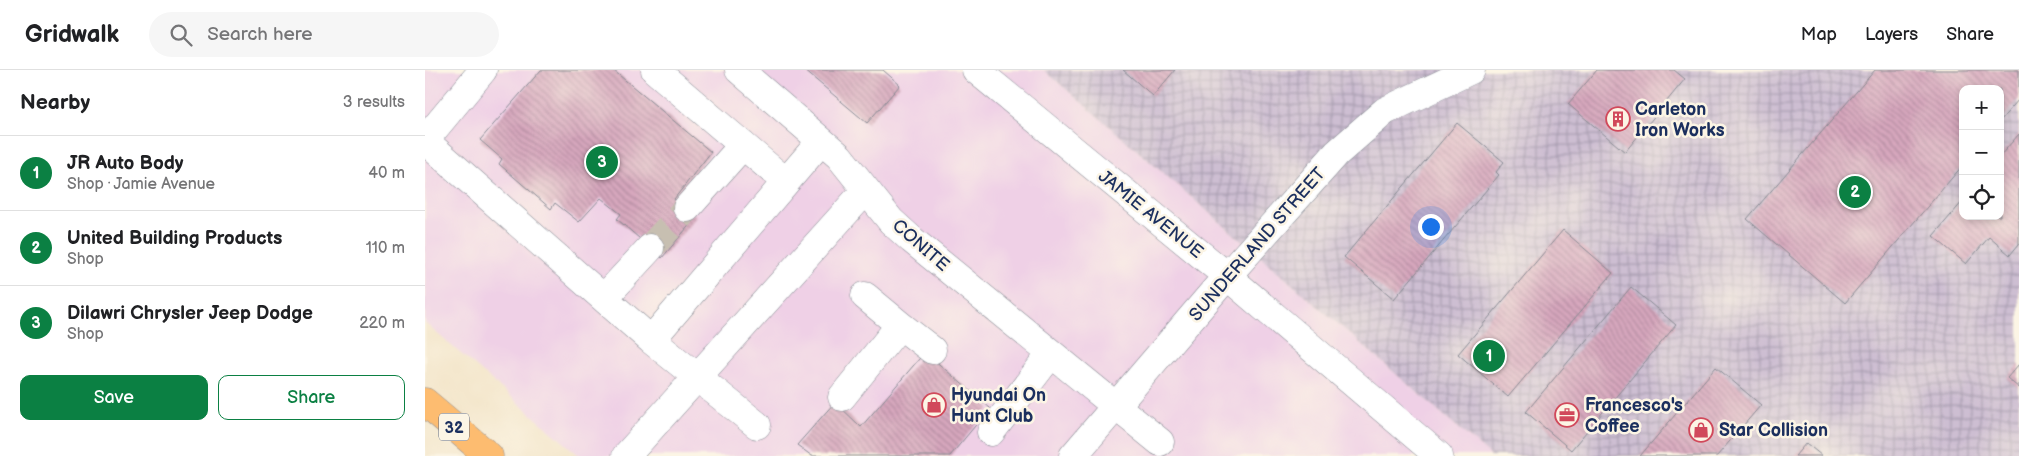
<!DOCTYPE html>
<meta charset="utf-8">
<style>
:root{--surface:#fff;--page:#f6f6f6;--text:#202124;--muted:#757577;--line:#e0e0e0;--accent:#0b8043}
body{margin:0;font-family:"Balsamiq Sans",sans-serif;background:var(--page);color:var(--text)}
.controls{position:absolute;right:15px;top:15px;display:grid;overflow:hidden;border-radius:10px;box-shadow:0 2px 8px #0003}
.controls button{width:45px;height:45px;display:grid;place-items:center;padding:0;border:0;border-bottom:1px solid var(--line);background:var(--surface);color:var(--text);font:25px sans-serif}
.you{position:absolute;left:1005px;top:156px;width:18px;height:18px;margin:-12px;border:4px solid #fff;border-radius:50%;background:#1a73e8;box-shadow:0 0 0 8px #1a73e833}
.badge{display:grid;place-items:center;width:32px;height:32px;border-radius:50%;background:var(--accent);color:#fff;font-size:16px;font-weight:700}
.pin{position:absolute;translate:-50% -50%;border:2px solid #fff;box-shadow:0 1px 5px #0006}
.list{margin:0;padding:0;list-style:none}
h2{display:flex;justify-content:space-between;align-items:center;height:65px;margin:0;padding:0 20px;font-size:21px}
h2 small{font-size:16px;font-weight:400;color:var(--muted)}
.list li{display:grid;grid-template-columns:32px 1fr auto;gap:15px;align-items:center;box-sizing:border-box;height:75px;padding:0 20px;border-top:1px solid var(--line)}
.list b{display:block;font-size:19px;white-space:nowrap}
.list p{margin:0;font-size:16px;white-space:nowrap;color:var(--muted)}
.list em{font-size:16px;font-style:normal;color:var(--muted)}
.actions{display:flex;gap:10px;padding:15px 20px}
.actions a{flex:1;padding:11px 0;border:1px solid var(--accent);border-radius:10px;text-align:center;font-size:18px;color:var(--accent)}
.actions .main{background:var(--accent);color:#fff}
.icon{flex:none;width:28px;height:28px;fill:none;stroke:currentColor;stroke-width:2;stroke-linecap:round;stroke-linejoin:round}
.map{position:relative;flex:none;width:1594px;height:386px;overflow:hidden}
header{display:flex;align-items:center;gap:30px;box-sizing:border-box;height:70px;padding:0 25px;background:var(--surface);border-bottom:1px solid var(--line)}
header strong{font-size:24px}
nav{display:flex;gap:28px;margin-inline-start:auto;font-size:18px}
.search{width:350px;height:45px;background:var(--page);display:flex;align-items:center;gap:12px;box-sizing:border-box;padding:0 18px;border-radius:28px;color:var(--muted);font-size:19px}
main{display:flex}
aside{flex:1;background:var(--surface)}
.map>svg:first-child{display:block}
</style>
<header>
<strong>Gridwalk</strong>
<div class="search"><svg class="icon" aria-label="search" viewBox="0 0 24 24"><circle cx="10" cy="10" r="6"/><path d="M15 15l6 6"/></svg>Search here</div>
<nav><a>Map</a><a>Layers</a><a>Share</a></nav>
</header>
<main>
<aside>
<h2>Nearby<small>3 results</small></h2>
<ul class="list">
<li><span class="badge">1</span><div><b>JR Auto Body</b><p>Shop · Jamie Avenue</p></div><em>40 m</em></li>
<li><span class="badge">2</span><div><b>United Building Products</b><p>Shop</p></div><em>110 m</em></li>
<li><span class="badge">3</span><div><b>Dilawri Chrysler Jeep Dodge</b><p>Shop</p></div><em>220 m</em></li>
</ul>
<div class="actions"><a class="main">Save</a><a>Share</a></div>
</aside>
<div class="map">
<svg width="1594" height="386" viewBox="0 0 1594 386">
<defs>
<pattern id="industrial-grid" width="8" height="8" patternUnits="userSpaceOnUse" patternTransform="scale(1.25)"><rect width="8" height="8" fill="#cdbed2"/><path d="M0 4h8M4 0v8" fill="none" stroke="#a69bae"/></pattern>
<pattern id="building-back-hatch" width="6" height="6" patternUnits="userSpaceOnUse" patternTransform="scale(1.25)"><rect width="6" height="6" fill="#d7a7bd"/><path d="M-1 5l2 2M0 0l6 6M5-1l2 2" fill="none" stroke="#ae889d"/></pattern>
</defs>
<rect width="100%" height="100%" fill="#fcf5e5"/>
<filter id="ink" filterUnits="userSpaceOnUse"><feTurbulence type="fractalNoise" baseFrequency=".02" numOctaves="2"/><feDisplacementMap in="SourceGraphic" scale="10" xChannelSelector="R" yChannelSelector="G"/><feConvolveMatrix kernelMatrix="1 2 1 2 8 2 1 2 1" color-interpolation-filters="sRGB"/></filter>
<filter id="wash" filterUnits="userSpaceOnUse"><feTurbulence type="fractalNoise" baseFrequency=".0096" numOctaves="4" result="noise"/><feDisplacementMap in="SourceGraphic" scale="20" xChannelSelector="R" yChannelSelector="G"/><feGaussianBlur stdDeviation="1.12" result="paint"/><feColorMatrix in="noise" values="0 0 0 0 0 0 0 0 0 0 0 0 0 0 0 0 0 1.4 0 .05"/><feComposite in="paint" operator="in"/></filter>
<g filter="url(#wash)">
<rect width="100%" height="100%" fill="#f2e3c6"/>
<path fill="#efd0e6" d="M 0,0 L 619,0 L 1066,386 L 155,386 L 0,253 Z"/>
<path fill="url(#industrial-grid)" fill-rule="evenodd" d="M 619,0 L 1594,0 L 1594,386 L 1066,386 ZM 1538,19 L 1575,19 L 1575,146 L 1538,146 Z"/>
<g id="blocks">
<path fill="url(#building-back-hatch)" d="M 116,0 L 188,0 L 286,82 L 249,129 L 272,146 L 237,188 L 192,149 L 196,144 L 176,128 L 154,152 L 130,133 L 126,139 L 74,94 L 77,89 L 55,70 Z
M 379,0 L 458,0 L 475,15 L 442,53 Z
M 698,0 L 750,0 L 728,26 Z
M 1172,0 L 1249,0 L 1260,9 L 1200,82 L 1143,34 Z
M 1450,0 L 1594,0 L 1594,29 L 1575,51 L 1575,19 L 1538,19 L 1538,95 L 1420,233 L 1322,149 Z
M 1032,53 L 1079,92 L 1071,102 L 1074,105 L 969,229 L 919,187 Z
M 1594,64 L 1594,174 L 1585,185 L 1564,167 L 1541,194 L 1508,166 L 1538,131 L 1538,146 L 1575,146 L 1575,86 Z
M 1138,160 L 1188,203 L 1083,327 L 1033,284 Z
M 1206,217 L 1251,255 L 1146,380 L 1101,342 Z
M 500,282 L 565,338 L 525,386 L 387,386 L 372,375 L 410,332 L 436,357 Z
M 1594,294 L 1594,318 L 1582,308 Z
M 1291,297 L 1336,335 L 1292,386 L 1215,386 Z
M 1381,373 L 1397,386 L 1370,386 Z"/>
</g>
</g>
<g filter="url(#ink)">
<use href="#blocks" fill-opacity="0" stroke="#868992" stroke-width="1"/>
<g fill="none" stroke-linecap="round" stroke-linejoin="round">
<path stroke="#c7bfb1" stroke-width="28" stroke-dasharray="28 14" stroke-linecap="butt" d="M 225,178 L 262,138"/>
<g stroke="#868992" stroke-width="29">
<path id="minor" d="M 230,0 L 360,111
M 314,0 L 414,86 L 466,151 L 487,170 L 735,372
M 551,0 L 802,206 L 1014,386
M 0,70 L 58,0
M 0,71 L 226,270 L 332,355
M 262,138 L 318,75
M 179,228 L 225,178
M 475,255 L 507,280
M 226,270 L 396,71
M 417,327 L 475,255 L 440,226
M 566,362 L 626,284
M 201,386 L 441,120
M 648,386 L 802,206 L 912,83 L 960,41 L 1046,0"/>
</g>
<g stroke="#868992" stroke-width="29">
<path id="major" d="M 0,332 L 64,386"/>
</g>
<use href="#minor" stroke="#fff" stroke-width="28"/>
<use href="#major" stroke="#fdbc6f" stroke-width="28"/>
</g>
</g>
<defs>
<g id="building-ring" transform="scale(1.25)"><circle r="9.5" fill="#fcf5e5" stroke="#d1495b" stroke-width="1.5"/><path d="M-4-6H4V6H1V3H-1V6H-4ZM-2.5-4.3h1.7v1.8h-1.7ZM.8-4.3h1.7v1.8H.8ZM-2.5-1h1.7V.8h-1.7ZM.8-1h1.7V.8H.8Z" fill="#d1495b"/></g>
<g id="shop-ring" transform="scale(1.25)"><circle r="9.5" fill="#fcf5e5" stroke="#d1495b" stroke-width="1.5"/><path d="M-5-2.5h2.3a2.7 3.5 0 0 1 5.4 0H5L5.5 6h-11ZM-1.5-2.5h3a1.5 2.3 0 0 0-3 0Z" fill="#d1495b"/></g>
<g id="office-ring" transform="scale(1.25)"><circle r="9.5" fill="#fcf5e5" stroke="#d1495b" stroke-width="1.5"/><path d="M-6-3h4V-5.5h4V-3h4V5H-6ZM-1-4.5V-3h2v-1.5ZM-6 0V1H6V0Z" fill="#d1495b"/></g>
</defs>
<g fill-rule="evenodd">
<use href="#building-ring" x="1193" y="49"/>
<use href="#shop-ring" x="509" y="335"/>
<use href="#office-ring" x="1142" y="345"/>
<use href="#shop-ring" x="1276" y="360"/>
</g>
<g text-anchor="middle" stroke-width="5" stroke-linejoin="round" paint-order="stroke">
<rect fill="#fcf5e5" stroke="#5e6a86" stroke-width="1" x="14" y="343.5" width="30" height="27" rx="4"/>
<g font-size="16" font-weight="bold" fill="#1b2f5e">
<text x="29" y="363">32</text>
</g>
<g font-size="18" font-weight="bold" fill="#1b2f5e" stroke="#fcf5e5" text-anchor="start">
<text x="1210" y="45">Carleton<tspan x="1210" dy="21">Iron Works</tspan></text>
<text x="526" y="331">Hyundai On<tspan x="526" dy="21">Hunt Club</tspan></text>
<text x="1160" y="341">Francesco's<tspan x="1160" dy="21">Coffee</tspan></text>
<text x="1294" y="366">Star Collision</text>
</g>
<g font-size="18" fill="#1b2f5e" stroke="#fcf5e5">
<text transform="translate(726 144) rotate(39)" y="6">JAMIE AVENUE</text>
<text transform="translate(832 174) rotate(-49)" y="6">SUNDERLAND STREET</text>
<text transform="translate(496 175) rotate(41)" y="6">CONITE</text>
</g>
</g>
</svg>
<div class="controls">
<button>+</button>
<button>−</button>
<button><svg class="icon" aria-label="locate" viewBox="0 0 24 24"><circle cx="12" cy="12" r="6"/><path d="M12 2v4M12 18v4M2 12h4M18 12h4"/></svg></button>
</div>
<div class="you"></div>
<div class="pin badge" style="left:1064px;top:286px">1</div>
<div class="pin badge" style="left:1430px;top:122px">2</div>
<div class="pin badge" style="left:177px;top:92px">3</div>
</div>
</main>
